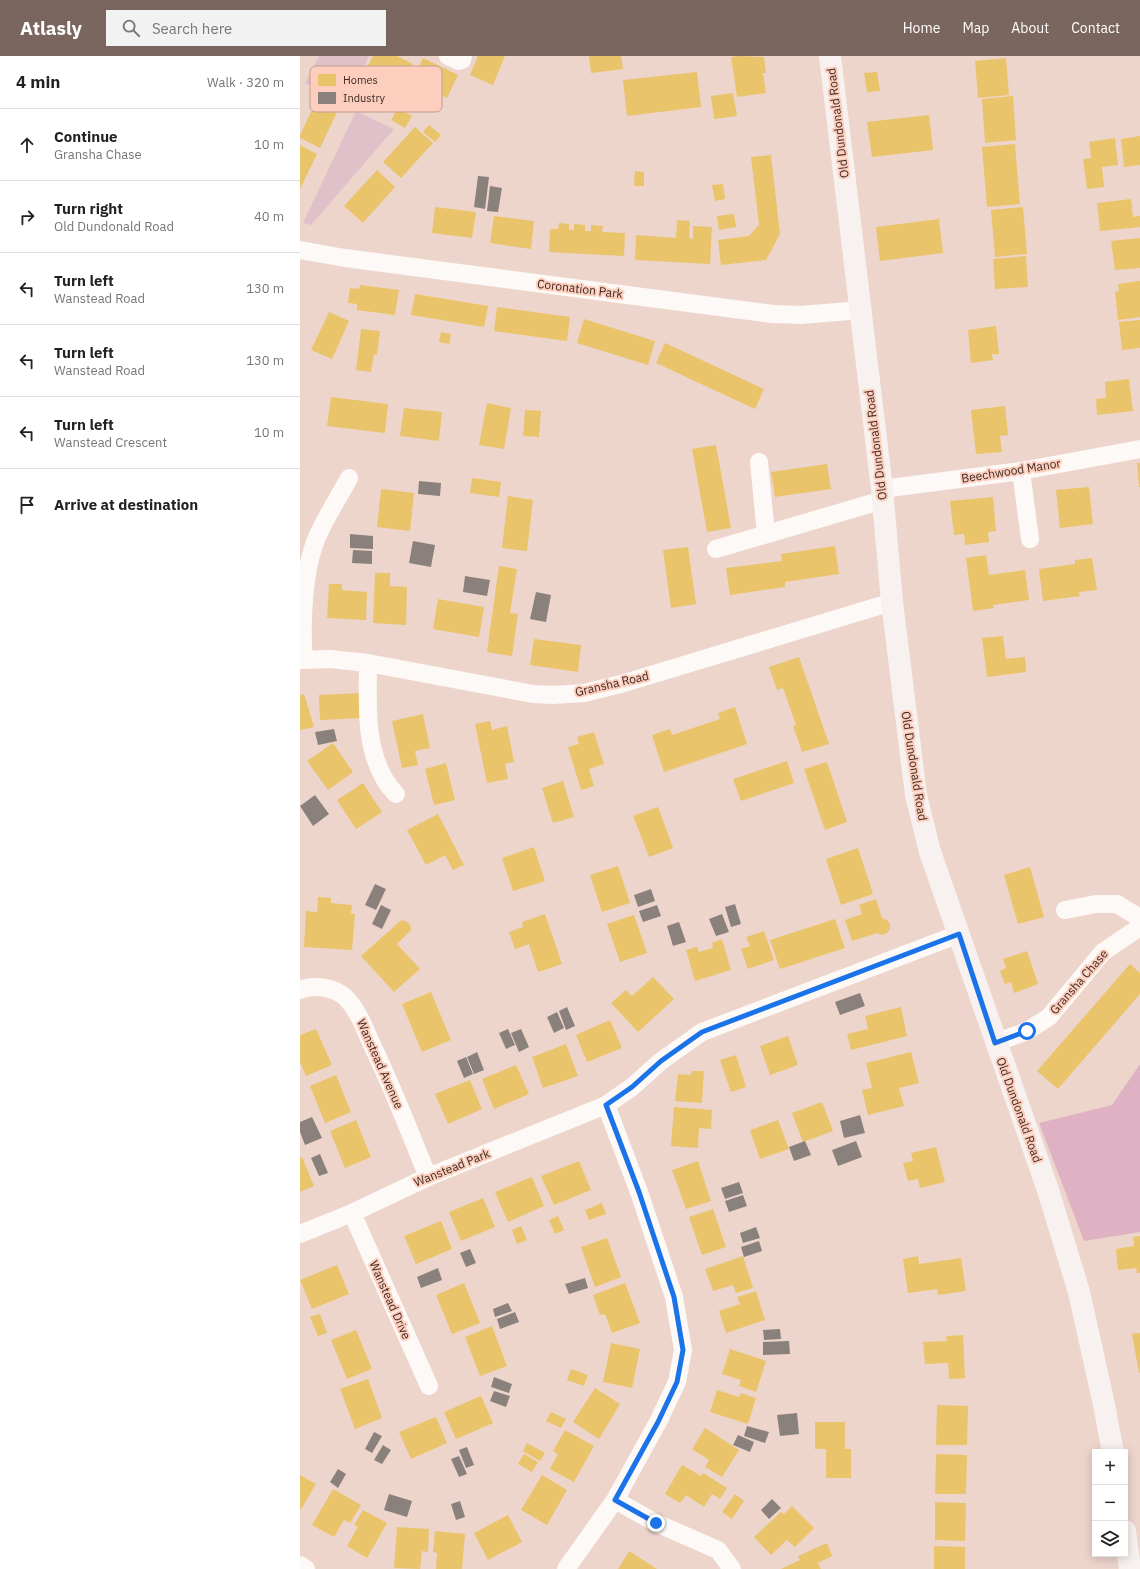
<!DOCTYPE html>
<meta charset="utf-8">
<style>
:root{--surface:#fff;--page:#f2f2f2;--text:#222;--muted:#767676;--line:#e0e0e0;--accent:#7a665e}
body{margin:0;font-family:"IBM Plex Sans",sans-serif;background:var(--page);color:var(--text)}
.controls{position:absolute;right:12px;bottom:12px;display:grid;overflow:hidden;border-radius:0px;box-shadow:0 2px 10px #0003}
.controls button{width:36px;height:36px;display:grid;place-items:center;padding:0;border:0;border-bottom:1px solid var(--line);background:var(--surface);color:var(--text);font:20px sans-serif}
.stop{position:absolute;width:12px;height:12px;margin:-9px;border:3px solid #1a73e8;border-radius:50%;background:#fff}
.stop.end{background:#1a73e8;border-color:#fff;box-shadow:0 1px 4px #0008}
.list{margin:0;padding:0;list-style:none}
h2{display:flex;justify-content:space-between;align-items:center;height:52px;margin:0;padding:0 16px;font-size:17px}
h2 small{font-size:13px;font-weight:400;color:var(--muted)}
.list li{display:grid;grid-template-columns:26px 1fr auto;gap:12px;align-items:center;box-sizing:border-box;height:72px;padding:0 16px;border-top:1px solid var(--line)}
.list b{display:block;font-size:15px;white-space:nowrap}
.list p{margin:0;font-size:13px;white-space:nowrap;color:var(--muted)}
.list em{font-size:13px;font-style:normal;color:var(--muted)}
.icon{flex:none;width:22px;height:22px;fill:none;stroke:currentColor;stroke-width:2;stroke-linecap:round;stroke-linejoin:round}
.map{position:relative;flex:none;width:840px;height:1513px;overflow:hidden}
header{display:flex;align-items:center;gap:24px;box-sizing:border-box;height:56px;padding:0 20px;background:var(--accent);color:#fff}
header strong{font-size:19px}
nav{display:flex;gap:22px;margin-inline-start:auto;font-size:14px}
.search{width:280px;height:36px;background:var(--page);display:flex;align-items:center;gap:10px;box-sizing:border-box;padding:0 14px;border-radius:0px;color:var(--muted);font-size:15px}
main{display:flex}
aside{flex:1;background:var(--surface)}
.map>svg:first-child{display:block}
</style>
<header>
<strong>Atlasly</strong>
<div class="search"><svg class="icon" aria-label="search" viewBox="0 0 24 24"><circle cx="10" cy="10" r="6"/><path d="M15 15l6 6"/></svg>Search here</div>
<nav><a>Home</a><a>Map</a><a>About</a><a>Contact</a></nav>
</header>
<main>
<aside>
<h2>4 min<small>Walk · 320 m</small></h2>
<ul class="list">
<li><svg class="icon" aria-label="ahead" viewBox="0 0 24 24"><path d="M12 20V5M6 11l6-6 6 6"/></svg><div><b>Continue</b><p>Gransha Chase</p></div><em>10 m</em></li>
<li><svg class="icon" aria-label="right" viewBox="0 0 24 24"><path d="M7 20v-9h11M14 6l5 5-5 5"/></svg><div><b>Turn right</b><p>Old Dundonald Road</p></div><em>40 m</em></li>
<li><svg class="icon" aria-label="left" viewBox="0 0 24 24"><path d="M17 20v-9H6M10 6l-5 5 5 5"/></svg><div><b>Turn left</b><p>Wanstead Road</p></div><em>130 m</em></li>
<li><svg class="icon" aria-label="left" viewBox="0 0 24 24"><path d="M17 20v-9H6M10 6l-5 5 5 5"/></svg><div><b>Turn left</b><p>Wanstead Road</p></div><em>130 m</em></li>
<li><svg class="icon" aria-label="left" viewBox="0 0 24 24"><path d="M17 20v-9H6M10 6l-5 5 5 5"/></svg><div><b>Turn left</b><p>Wanstead Crescent</p></div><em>10 m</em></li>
<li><svg class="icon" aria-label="arrive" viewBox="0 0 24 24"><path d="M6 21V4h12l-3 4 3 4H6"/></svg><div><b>Arrive at destination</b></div></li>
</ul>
</aside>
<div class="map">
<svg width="840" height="1513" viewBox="0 0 840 1513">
<rect width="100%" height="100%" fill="#eed5cc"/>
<path fill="#e0c0c9" d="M 19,0 L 69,0 L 52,35 L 27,23 L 21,35 L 5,27 Z
M 56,55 L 94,73 L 11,169 L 3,167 Z"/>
<path fill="#dfb2c3" d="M 840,1008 L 840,1176 L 784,1185 L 739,1067 L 812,1049 Z"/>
<path fill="#e9c46a" d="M 73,0 L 97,0 L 113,8 L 103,29 L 67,11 Z
M 178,0 L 205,0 L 193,29 L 170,19 Z
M 289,0 L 321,0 L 323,13 L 291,17 Z
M 438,0 L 464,1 L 466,17 L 463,17 L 466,37 L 437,41 L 431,1 Z
M 123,2 L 158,19 L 147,42 L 112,25 Z
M 706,2 L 709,39 L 678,42 L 675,5 Z
M 397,16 L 401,51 L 327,60 L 323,24 Z
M 577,16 L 580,35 L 567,36 L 564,17 Z
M 20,37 L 41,48 L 20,92 L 0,82 L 0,79 Z
M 433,37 L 437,60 L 414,63 L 411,40 Z
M 713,40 L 716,84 L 685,87 L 682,43 Z
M 98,52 L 112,60 L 105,72 L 91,64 Z
M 629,59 L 633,94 L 572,101 L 567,66 Z
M 129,69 L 141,79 L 135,86 L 123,76 Z
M 115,71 L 133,87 L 101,122 L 83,106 Z
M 840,80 L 840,109 L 824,111 L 821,83 Z
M 815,82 L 818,109 L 802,111 L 804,131 L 787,133 L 783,103 L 791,102 L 789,86 Z
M 715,88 L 720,148 L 687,151 L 682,91 Z
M 0,89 L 17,98 L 0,133 Z
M 471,99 L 480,178 L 466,204 L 421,209 L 418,184 L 449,180 L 459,169 L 451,101 Z
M 77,114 L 95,131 L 63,167 L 44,150 Z
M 335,115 L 344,116 L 344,130 L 334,130 Z
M 423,128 L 425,143 L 415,145 L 412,129 Z
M 831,143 L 833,161 L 840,160 L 840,171 L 800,175 L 797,147 Z
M 135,151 L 176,156 L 172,182 L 132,177 Z
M 723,151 L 727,198 L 695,201 L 691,154 Z
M 434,158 L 436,171 L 419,174 L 417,160 Z
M 194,160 L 234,165 L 231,193 L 190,187 Z
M 639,163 L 643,197 L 580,205 L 576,171 Z
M 377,164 L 390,165 L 389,182 L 393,183 L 393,170 L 412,171 L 410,208 L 335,204 L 336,179 L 376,182 Z
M 259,167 L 269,168 L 269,174 L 274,174 L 274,168 L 285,169 L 285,175 L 291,175 L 291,169 L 303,170 L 302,176 L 325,177 L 324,200 L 249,196 L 250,173 L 258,173 Z
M 840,182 L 840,212 L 815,214 L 811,185 Z
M 726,200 L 728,231 L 695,233 L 693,203 Z
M 840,225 L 840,261 L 818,264 L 815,236 L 819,235 L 818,228 Z
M 60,229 L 99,234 L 95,259 L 57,254 L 57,248 L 48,247 L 50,232 L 59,233 Z
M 115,238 L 188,250 L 184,271 L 111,259 Z
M 197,251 L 270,261 L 267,285 L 194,275 Z
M 29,256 L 49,265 L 32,303 L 11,294 Z
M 284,263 L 355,285 L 348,309 L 277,287 Z
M 840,264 L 840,292 L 822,294 L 819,266 Z
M 696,270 L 699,298 L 692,298 L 693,304 L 671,307 L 668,274 Z
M 61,273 L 80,275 L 77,299 L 74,298 L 71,316 L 56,314 Z
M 141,276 L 151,278 L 149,288 L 139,286 Z
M 365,287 L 464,333 L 455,353 L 356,307 Z
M 829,323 L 833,355 L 797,359 L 796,343 L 806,342 L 805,326 Z
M 31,341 L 88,348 L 85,377 L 27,370 Z
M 187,347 L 211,352 L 204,393 L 179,389 Z
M 705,350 L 708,379 L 700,380 L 702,396 L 676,398 L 671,354 Z
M 104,352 L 142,356 L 139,385 L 100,380 Z
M 225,354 L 241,355 L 239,381 L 223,380 Z
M 416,389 L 431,472 L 407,476 L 392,393 Z
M 837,407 L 840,407 L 840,431 L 839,431 Z
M 527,408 L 531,433 L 475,441 L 471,416 Z
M 172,422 L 201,426 L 199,441 L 170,437 Z
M 789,431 L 793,468 L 760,472 L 756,434 Z
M 81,433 L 114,437 L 110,475 L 77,471 Z
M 208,440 L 233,444 L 227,495 L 202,492 Z
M 693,441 L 696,475 L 688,476 L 689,486 L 665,489 L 664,478 L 654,479 L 650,445 Z
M 535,490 L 539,518 L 485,526 L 485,531 L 430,539 L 426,512 L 482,505 L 481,498 Z
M 388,491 L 396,548 L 371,552 L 363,494 Z
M 686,499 L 689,519 L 725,514 L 729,544 L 693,549 L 694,552 L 673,555 L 666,502 Z
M 792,502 L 797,534 L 779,536 L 780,540 L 743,545 L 739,513 L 775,508 L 775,504 Z
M 199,510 L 217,513 L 210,557 L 218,558 L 212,600 L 187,596 Z
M 75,517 L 90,517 L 90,530 L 107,531 L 106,569 L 73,567 Z
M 29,528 L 42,528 L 42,534 L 67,536 L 66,564 L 27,562 Z
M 138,543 L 184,551 L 179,581 L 133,573 Z
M 703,580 L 706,603 L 725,601 L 726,616 L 687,621 L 682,582 Z
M 234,583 L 281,589 L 278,616 L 230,609 Z
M 499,601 L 529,688 L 502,696 L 493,670 L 496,669 L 483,632 L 477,634 L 469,611 Z
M 62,637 L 63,662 L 20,664 L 19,639 Z
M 4,638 L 14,671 L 0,674 L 0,639 Z
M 435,651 L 447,688 L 364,716 L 352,679 L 370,673 L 372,679 L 420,663 L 418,657 Z
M 123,658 L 130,692 L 115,695 L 118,709 L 102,712 L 92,665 Z
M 190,665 L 192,674 L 207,670 L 214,706 L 205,708 L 208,723 L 187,727 L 175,668 Z
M 294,676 L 304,708 L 289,713 L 294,730 L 281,734 L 268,691 L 279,688 L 277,681 Z
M 33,687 L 53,716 L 28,734 L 7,705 Z
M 487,705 L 494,727 L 441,745 L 433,723 Z
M 527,706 L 547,766 L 525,774 L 504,713 Z
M 146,707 L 155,744 L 134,749 L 125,713 Z
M 263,725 L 274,761 L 253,767 L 242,732 Z
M 63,727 L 82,756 L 56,773 L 37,744 Z
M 358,751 L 373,792 L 349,801 L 333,760 Z
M 138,758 L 164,809 L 153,814 L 145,799 L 126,809 L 107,774 Z
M 234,791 L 245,825 L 213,835 L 202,802 Z
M 558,792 L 573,838 L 541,849 L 526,803 Z
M 318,810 L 330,847 L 302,856 L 290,819 Z
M 730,811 L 744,861 L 718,868 L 704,819 Z
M 18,841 L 31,842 L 31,847 L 52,849 L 51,858 L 55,858 L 52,894 L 4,891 L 6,855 L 17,856 Z
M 576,843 L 582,862 L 587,864 L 590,868 L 590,873 L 587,877 L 582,879 L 577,877 L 552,885 L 545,864 L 562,858 L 559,849 Z
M 245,858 L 262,908 L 238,916 L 229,888 L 215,893 L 209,876 L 223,871 L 222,866 Z
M 334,859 L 347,897 L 320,906 L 307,868 Z
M 535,863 L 545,892 L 480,913 L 470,884 Z
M 103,864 L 110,868 L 111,874 L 97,888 L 120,913 L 94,936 L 61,900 L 99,866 Z
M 464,875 L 474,904 L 448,913 L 441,893 L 450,890 L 446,881 Z
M 422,883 L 431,914 L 395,925 L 386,894 L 397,891 L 399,896 L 413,892 L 412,887 Z
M 727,895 L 738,928 L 714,937 L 711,926 L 705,928 L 700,915 L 706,912 L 703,903 Z
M 830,908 L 840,917 L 840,938 L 758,1033 L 737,1015 Z
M 353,921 L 374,943 L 338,976 L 311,947 L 326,934 L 332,940 Z
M 131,936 L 151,984 L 122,996 L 102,948 Z
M 601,951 L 607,980 L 551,994 L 547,978 L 568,973 L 565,960 Z
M 310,964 L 322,992 L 287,1006 L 276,979 Z
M 16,973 L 32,1009 L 6,1020 L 0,1006 L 0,979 Z
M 488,980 L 498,1009 L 470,1019 L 460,990 Z
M 266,988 L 278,1020 L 243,1032 L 232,1001 Z
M 611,996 L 619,1027 L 599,1032 L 604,1050 L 568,1059 L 562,1034 L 572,1032 L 566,1007 Z
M 436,999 L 446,1031 L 431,1036 L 420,1004 Z
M 216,1009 L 229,1038 L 194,1053 L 182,1023 Z
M 392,1015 L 404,1015 L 402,1047 L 375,1045 L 378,1018 L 391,1019 Z
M 36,1019 L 51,1056 L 25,1067 L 10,1030 Z
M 170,1024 L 182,1053 L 148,1068 L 135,1038 Z
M 522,1046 L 533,1075 L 503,1086 L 492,1057 Z
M 374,1051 L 412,1054 L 411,1073 L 399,1072 L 398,1092 L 371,1090 Z
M 56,1064 L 71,1101 L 45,1112 L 30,1075 Z
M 478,1064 L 489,1093 L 460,1103 L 450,1074 Z
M 636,1091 L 645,1126 L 620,1132 L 618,1123 L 608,1125 L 603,1107 L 613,1105 L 611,1097 Z
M 2,1101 L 14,1130 L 0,1136 L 0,1102 Z
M 279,1105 L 291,1134 L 254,1149 L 241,1120 Z
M 398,1105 L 411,1145 L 386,1153 L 372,1114 Z
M 232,1121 L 244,1150 L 208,1166 L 195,1136 Z
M 183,1142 L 195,1171 L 161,1185 L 149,1156 Z
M 302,1147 L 306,1158 L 289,1164 L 285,1154 Z
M 413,1153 L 426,1191 L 402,1199 L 389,1161 Z
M 258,1160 L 264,1174 L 255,1178 L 249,1164 Z
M 141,1165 L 152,1193 L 116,1208 L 104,1180 Z
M 221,1170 L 227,1184 L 217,1188 L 212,1174 Z
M 840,1180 L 840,1217 L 837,1217 L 836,1212 L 818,1214 L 816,1193 L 834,1190 L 833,1181 Z
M 307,1182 L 321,1221 L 295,1231 L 281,1191 Z
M 443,1200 L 453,1232 L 436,1237 L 433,1229 L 413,1235 L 405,1213 Z
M 618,1200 L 619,1208 L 661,1202 L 666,1235 L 638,1239 L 637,1233 L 608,1237 L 603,1203 Z
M 37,1209 L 49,1238 L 12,1253 L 0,1224 Z
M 164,1227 L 180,1267 L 152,1278 L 136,1239 Z
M 325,1227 L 340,1267 L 312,1277 L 305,1258 L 300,1259 L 293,1239 Z
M 456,1235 L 465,1264 L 426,1277 L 419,1255 L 440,1248 L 437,1241 Z
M 20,1258 L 27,1277 L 18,1280 L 10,1261 Z
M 192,1270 L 207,1310 L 180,1320 L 165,1281 Z
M 56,1274 L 72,1313 L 47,1323 L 31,1284 Z
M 840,1277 L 840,1317 L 839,1317 L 832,1278 Z
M 663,1279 L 665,1322 L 649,1323 L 648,1307 L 625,1308 L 623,1286 L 647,1285 L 646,1280 Z
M 311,1287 L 340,1293 L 332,1332 L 303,1326 Z
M 430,1293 L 466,1305 L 456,1336 L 439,1330 L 441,1324 L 422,1318 Z
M 271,1313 L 288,1319 L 284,1330 L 267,1324 Z
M 68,1323 L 82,1362 L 55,1373 L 40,1333 Z
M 295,1332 L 320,1348 L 299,1383 L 273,1366 Z
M 417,1334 L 439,1341 L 441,1337 L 456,1342 L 448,1368 L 410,1356 Z
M 181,1340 L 193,1367 L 156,1383 L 144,1356 Z
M 637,1349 L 668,1350 L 667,1389 L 636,1389 Z
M 251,1356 L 266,1363 L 261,1372 L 246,1365 Z
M 136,1361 L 147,1387 L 111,1403 L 99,1376 Z
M 515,1366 L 545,1366 L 545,1393 L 551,1393 L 551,1422 L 526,1422 L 526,1393 L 515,1393 Z
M 405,1372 L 439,1394 L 422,1421 L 405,1411 L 409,1404 L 392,1393 Z
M 265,1374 L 294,1390 L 274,1426 L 250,1413 L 258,1398 L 253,1395 Z
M 227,1387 L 245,1397 L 240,1405 L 223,1395 Z
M 224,1398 L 238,1406 L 232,1416 L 218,1408 Z
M 636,1398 L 667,1399 L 666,1438 L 635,1438 Z
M 382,1409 L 401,1420 L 403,1417 L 427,1432 L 420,1443 L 412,1438 L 404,1451 L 386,1439 L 380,1447 L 365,1438 Z
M 0,1419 L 16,1428 L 0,1455 Z
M 242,1419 L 267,1434 L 247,1469 L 221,1454 Z
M 33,1433 L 61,1449 L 50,1467 L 44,1464 L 34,1481 L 12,1469 Z
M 435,1438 L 444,1445 L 432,1463 L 422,1456 Z
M 635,1446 L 666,1447 L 665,1485 L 635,1484 Z
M 492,1450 L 514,1472 L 495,1491 L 487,1484 L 471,1499 L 454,1481 L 481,1456 L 484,1458 Z
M 63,1454 L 87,1467 L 67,1502 L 47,1490 L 58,1471 L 54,1469 Z
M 208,1459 L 222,1486 L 188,1504 L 174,1477 Z
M 97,1471 L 129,1473 L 128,1496 L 122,1495 L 120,1513 L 94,1512 Z
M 135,1475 L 165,1478 L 162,1513 L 136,1513 L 137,1497 L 133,1496 Z
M 527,1487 L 532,1500 L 518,1507 L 521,1513 L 481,1513 L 500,1504 L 498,1500 Z
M 634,1490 L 665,1491 L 665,1513 L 634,1513 Z
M 329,1495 L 357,1513 L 318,1513 Z"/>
<path fill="#8a817c" d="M 178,120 L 189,121 L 185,153 L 174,151 Z
M 190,130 L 202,132 L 198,156 L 187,155 Z
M 119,425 L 141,427 L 140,440 L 118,438 Z
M 50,478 L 73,480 L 73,493 L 50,492 Z
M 113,485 L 135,489 L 131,511 L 109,507 Z
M 53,494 L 72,495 L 72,508 L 52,507 Z
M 165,520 L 190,524 L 187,540 L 163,536 Z
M 236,536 L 251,539 L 246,566 L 230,563 Z
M 34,673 L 37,685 L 18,689 L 15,676 Z
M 15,739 L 29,758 L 13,770 L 0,750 Z
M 75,828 L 86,833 L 76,854 L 65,849 Z
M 351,833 L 355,845 L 338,851 L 334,839 Z
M 435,848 L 441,868 L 431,871 L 425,851 Z
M 81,849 L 91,854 L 82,873 L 72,868 Z
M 357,849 L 361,860 L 343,866 L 339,855 Z
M 422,858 L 429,876 L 416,880 L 409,863 Z
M 379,866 L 386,886 L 373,890 L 367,870 Z
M 560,937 L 565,950 L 540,959 L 535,946 Z
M 267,951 L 275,970 L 266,974 L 259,955 Z
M 257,956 L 264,972 L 254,977 L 247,961 Z
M 208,973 L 215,989 L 206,993 L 199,977 Z
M 221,973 L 229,991 L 219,996 L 211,977 Z
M 177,996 L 184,1014 L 174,1018 L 167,1001 Z
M 166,1001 L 173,1018 L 164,1022 L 157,1005 Z
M 560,1059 L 565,1077 L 544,1082 L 540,1065 Z
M 12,1061 L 22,1082 L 5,1089 L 0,1076 L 0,1066 Z
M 505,1085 L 511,1099 L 494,1105 L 489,1091 Z
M 556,1085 L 562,1101 L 538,1110 L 532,1094 Z
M 20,1098 L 28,1117 L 19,1120 L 11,1102 Z
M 439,1126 L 443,1137 L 425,1143 L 421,1132 Z
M 443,1139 L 447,1150 L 429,1156 L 425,1145 Z
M 456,1171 L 460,1182 L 443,1187 L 440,1177 Z
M 459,1185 L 462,1195 L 444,1201 L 441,1191 Z
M 170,1193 L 176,1207 L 166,1211 L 160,1197 Z
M 138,1212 L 142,1224 L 121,1232 L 117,1221 Z
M 285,1222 L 288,1232 L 269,1238 L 265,1228 Z
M 208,1247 L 212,1255 L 195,1261 L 193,1253 Z
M 215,1256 L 219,1266 L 200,1273 L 197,1263 Z
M 480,1273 L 481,1283 L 464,1284 L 463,1274 Z
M 489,1285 L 490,1298 L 463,1299 L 463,1286 Z
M 194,1321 L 212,1328 L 209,1337 L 191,1331 Z
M 194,1335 L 210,1340 L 206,1351 L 190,1345 Z
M 497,1357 L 499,1378 L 480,1380 L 477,1359 Z
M 447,1370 L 469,1376 L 465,1387 L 444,1380 Z
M 74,1376 L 82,1380 L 72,1397 L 65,1393 Z
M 438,1379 L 454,1386 L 450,1396 L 433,1389 Z
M 83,1389 L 91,1394 L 82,1408 L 74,1404 Z
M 167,1391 L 174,1409 L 166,1412 L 159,1394 Z
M 159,1400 L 167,1418 L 159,1421 L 151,1403 Z
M 38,1413 L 46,1418 L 38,1432 L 30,1426 Z
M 89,1438 L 112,1445 L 107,1461 L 84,1454 Z
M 472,1443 L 481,1452 L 469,1463 L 461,1454 Z
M 160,1445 L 165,1461 L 156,1464 L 151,1448 Z"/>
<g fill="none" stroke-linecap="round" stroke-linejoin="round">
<path stroke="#fcf9f7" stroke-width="18" d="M 148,0 L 159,5 L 162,4 L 163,0
M 0,194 L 45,202 L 473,258 L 501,259 L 561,254
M 459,406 L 466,478
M 721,415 L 730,483
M 582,433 L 721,415 L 840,393
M 416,493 L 583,444
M 0,604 L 30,603 L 68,607 L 233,638 L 253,639 L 284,637 L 321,628 L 592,546
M 4,604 C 1,568 3,512 18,479 C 27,459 39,441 49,422
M 68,607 C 68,645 64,689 85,724 C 88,729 92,734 96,738
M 765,854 L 796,848 L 817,848 L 840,862
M 0,934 C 13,928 35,931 46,942 C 58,954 65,973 72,989 C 93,1032 110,1077 128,1121
M 695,987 L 727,975 L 749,961 L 803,896 L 840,871
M 52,1157 L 129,1330
M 0,1178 L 52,1157 L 128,1121 L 306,1049 L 332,1031 L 361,1005 L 402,976 L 659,878
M 315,1444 L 356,1467 L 418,1494 L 432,1513
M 0,1509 L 6,1513
M 266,1513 L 315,1444 L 358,1366 L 377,1326 L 383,1294 L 374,1241 L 339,1136 L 306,1049"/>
<path stroke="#f7f1ef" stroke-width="22" d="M 530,0 L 582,433 L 592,546 L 616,739 L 630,796 L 748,1134 L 779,1236 L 803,1344 L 813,1396
M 825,1475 L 830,1513"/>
</g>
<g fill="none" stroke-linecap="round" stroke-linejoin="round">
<path stroke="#1a73e8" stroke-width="5" d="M 356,1467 L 315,1444 L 358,1366 L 377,1326 L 383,1294 L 374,1241 L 339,1136 L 306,1049 L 332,1031 L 361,1005 L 402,976 L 659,878 L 695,987 L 727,975"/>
</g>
<g text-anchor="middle" stroke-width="4" stroke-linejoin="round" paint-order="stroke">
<g font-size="12" fill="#3c2a23" stroke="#fdcebd">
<text transform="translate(538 67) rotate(-97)" y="4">Old Dundonald Road</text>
<text transform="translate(280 233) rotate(7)" y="4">Coronation Park</text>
<text transform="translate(576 389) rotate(-97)" y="4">Old Dundonald Road</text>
<text transform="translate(711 415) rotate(-9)" y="4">Beechwood Manor</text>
<text transform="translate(312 628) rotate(-13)" y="4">Gransha Road</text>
<text transform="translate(614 710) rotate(81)" y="4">Old Dundonald Road</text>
<text transform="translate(779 926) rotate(-49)" y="4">Gransha Chase</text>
<text transform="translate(80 1008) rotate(66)" y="4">Wanstead Avenue</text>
<text transform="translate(719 1054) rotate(70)" y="4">Old Dundonald Road</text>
<text transform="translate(152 1112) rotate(-22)" y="4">Wanstead Park</text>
<text transform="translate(90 1244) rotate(66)" y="4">Wanstead Drive</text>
</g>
</g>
<rect x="10" y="10" width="132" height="46" rx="6" fill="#fdcebd" stroke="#c39d8f" stroke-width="1"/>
<rect x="18" y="18" width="18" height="12" fill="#e9c46a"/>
<rect x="18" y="36" width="18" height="12" fill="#8a817c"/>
<g font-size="11" fill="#3c2a23">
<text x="43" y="28">Homes</text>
<text x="43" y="46">Industry</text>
</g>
</svg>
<div class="controls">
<button>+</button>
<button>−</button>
<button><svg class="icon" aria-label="layers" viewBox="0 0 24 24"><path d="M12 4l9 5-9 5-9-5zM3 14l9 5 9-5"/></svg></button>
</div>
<div class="stop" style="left:727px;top:975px"></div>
<div class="stop end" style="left:356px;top:1467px"></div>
</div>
</main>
